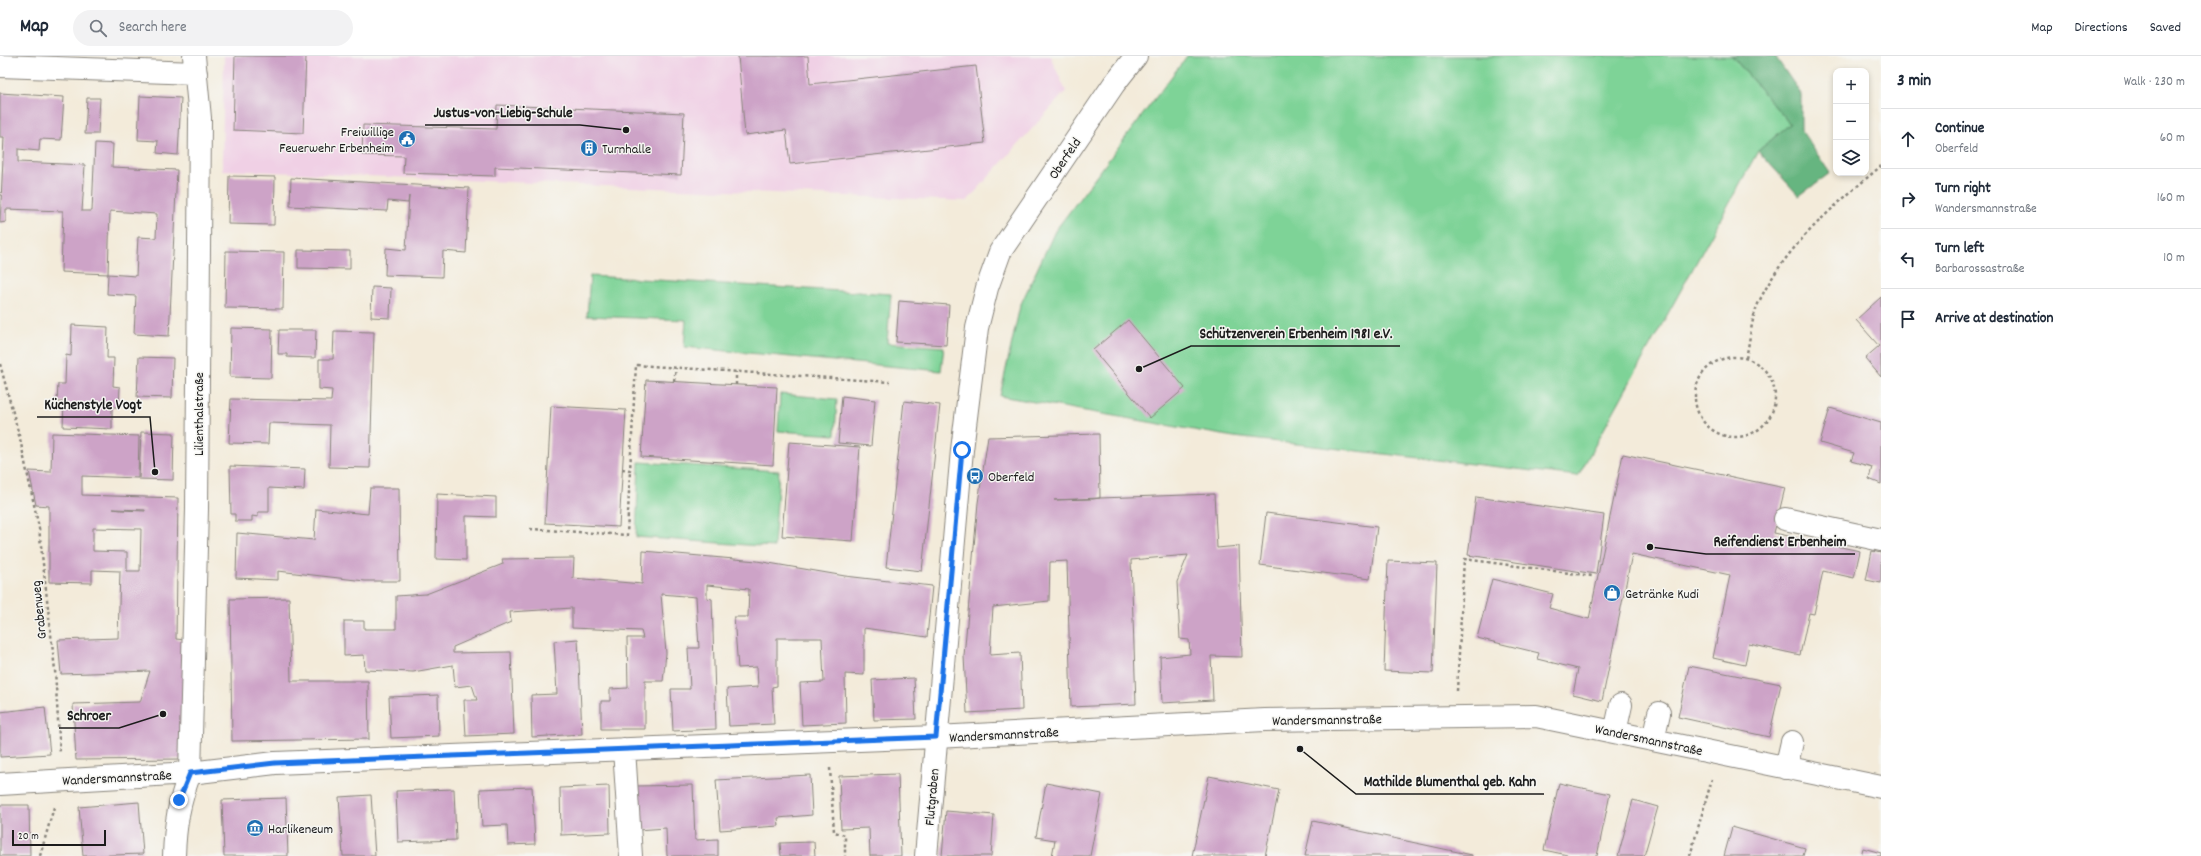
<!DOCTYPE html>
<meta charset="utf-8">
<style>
:root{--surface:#fff;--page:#f2f2f3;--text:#1f2937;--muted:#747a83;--line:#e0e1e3}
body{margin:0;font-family:Dekko,sans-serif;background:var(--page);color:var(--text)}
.controls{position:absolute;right:12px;top:12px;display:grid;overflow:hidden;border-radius:8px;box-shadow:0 2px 6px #0003}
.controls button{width:36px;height:36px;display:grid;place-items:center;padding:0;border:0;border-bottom:1px solid var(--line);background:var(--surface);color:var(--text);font:20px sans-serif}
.scale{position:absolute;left:12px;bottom:10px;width:94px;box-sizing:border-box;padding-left:4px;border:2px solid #1c1c1c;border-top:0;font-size:11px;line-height:14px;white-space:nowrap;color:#1c1c1c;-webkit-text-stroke:3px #f6f6f2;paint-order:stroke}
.stop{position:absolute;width:12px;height:12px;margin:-9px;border:3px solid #1a73e8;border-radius:50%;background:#fff}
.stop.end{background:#1a73e8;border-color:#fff;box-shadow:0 1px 4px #0008}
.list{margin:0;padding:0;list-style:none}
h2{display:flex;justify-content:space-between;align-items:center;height:52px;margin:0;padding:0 16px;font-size:17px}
h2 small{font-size:13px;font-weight:400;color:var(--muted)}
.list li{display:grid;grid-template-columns:26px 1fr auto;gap:12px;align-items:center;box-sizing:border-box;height:60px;padding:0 16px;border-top:1px solid var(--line)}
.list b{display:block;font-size:15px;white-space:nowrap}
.list p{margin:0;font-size:13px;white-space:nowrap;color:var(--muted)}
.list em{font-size:13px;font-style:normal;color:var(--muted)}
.icon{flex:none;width:22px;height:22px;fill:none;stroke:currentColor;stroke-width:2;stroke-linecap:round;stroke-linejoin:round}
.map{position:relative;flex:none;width:1881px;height:800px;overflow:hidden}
header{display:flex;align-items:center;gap:24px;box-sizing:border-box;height:56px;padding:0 20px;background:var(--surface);border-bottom:1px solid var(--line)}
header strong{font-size:19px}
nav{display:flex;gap:22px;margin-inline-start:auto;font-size:14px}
.search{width:280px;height:36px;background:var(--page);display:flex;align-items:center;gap:10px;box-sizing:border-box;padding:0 14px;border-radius:22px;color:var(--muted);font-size:15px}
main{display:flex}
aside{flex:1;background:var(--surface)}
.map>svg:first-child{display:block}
</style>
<header>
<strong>Map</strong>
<div class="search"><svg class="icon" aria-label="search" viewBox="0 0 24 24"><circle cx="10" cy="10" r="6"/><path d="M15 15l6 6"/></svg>Search here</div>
<nav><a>Map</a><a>Directions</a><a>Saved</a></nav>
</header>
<main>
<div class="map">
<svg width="1881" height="800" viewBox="0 0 1881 800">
<rect width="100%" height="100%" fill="#f6f6f2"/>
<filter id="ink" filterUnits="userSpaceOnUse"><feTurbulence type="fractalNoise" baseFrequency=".025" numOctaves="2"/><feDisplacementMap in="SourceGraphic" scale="8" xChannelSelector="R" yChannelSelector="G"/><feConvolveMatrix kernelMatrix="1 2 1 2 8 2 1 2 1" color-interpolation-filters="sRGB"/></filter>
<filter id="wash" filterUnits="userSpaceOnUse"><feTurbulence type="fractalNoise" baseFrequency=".012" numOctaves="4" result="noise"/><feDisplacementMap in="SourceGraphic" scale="16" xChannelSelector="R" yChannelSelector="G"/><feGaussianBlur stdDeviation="0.9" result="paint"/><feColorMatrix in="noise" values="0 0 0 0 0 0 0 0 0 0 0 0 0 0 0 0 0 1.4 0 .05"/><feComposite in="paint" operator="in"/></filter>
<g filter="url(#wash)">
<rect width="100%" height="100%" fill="#f3ebda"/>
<path fill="#f0d0e5" d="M 224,0 L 1050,0 L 1066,35 L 967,145 L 222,114 Z"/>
<path fill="#7ed397" stroke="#4d785a" d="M 1187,0 L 1732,0 L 1790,68 L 1758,95 L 1578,420 L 1234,381 L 1000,340 L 1020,250 L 1055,175 Z
M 590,220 L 891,238 L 887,287 L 944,291 L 941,315 L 684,291 L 686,264 L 587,260 Z
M 780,338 L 837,343 L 835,379 L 778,375 Z
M 639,406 L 779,415 L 774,491 L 636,481 Z"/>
<path fill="#66b580" stroke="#41684e" d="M 1732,0 L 1775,0 L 1801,38 L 1801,74 L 1830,117 L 1799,140 L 1758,95 L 1790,68 Z"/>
<g id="blocks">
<path fill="#cda3c7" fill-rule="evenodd" d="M 235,0 L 306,0 L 303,77 L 233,74 Z
M 738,0 L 808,0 L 810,28 L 976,10 L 985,87 L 790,108 L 786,74 L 745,79 Z
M 0,37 L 64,41 L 61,84 L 40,83 L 39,95 L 18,93 L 18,106 L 85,109 L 82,155 L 92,155 L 95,87 L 113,88 L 112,111 L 177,114 L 169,280 L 134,278 L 136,240 L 107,238 L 108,218 L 136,220 L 138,181 L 156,182 L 157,158 L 110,155 L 108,218 L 61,216 L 63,155 L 6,153 L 6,166 L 0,167 L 4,81 L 0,81 Z
M 140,40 L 181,42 L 178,99 L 157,97 L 158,85 L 138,84 Z
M 87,42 L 100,42 L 98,78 L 85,78 Z
M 497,49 L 684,57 L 681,119 L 495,111 L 495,120 L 403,117 L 404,100 L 362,99 L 363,69 L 496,73 Z
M 229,120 L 275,121 L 274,169 L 228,168 Z
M 291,122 L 469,132 L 466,197 L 443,195 L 442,221 L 385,219 L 386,192 L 406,194 L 409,140 L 408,147 L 388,145 L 387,155 L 290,150 Z
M 298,194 L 350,195 L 350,213 L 298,212 Z
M 226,195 L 284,196 L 283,253 L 225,252 Z
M 372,231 L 391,232 L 390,262 L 371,261 Z
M 1881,241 L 1881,321 L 1865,302 L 1879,290 L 1856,264 Z
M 899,245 L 949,249 L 946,289 L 896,286 Z
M 1128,264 L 1185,332 L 1150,362 L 1093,294 Z
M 72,269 L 108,271 L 107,302 L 114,302 L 113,330 L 120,331 L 119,351 L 112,351 L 112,373 L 63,371 L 64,346 L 57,346 L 58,328 L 65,328 L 66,299 L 71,300 Z
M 231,272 L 272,273 L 271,322 L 230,321 Z
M 279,274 L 316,274 L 315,302 L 287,301 L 287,298 L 278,298 Z
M 334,275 L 374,276 L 370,412 L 329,411 L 330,369 L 269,367 L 268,388 L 229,387 L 231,343 L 331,345 L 332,334 L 319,333 L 319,303 L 333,303 Z
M 139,301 L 173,302 L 172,342 L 137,341 Z
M 646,324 L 777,331 L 773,409 L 641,401 Z
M 842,340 L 875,344 L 871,390 L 838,387 Z
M 904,345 L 940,349 L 922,515 L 886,511 Z
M 551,350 L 626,354 L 619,471 L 545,467 Z
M 1830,352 L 1881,367 L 1881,428 L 1869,423 L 1872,411 L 1851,405 L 1854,397 L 1820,387 Z
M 141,376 L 174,377 L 173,424 L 139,423 Z
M 52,377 L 139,380 L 138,422 L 82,420 L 82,439 L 178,442 L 176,583 L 185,584 L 185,703 L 76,704 L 73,648 L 140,646 L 150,615 L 61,618 L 58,584 L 118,582 L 120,515 L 92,514 L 92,527 L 49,526 L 49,450 L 36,449 L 29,415 L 51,416 ZM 113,453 L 145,454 L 145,455 L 121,454 ZM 93,472 L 141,473 L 140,515 L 127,515 L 127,496 L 93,495 Z
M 1099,378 L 1100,442 L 1214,438 L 1217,492 L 1239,490 L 1242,601 L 1211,600 L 1213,644 L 1162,647 L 1160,601 L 1190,598 L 1189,584 L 1180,583 L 1177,526 L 1188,499 L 1131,504 L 1136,648 L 1071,651 L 1067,505 L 1050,506 L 1049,545 L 993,551 L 990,599 L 1020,597 L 1022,654 L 967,657 L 964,600 L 978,447 L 988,381 ZM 1100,442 L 1093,443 L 1054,444 Z
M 789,386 L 860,391 L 853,485 L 782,480 Z
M 1623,398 L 1785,432 L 1774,477 L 1860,495 L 1854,522 L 1823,515 L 1814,558 L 1809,557 L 1800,599 L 1749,588 L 1745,609 L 1713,602 L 1730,519 L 1632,498 L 1602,645 L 1573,638 L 1578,613 L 1537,603 L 1539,597 L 1477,582 L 1492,523 L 1553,538 L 1549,552 L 1589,563 Z
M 230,410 L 305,413 L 304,434 L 269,432 L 269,456 L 258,456 L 258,461 L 252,460 L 252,465 L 235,465 L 235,458 L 231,458 Z
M 370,432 L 399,432 L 400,525 L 365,525 L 278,515 L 278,524 L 236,522 L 237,477 L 314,484 L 316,453 L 368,458 Z
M 437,438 L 496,441 L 496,461 L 466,460 L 466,504 L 436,503 Z
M 1476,441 L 1604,459 L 1596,518 L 1468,499 Z
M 1266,457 L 1377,471 L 1370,523 L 1260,509 Z
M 643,495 L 757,505 L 845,520 L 932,530 L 927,581 L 864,572 L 864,619 L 845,618 L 846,667 L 802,669 L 800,627 L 824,626 L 822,582 L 777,582 L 777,630 L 772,631 L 774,668 L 729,670 L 727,633 L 758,631 L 757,611 L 738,612 L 734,561 L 748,561 L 749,533 L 707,529 L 707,542 L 712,543 L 716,673 L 673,675 L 671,633 L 690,633 L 688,592 L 699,592 L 696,541 L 661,538 L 666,597 L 663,625 L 645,625 L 645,673 L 601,673 L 601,645 L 610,645 L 610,633 L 628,632 L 627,582 L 643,582 L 641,575 L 572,572 L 572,552 L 510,556 L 511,566 L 453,591 L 453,597 L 511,596 L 514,678 L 466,680 L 464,644 L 477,644 L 472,629 L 455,631 L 453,609 L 413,616 L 365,614 L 364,599 L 344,600 L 344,565 L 364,565 L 364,573 L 396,573 L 396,540 L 426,538 L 503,508 L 502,503 L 574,502 L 573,522 L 642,528 Z
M 1872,495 L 1881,497 L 1881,527 L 1866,524 Z
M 1388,505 L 1437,507 L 1433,617 L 1384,615 Z
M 289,542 L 291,625 L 368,625 L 369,683 L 232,685 L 230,543 Z
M 578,583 L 582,678 L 532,681 L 531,639 L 557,638 L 554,585 Z
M 1689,610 L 1781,628 L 1769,681 L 1678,661 Z
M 914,622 L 916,663 L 874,664 L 872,624 Z
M 438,639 L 439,680 L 391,682 L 389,641 Z
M 45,651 L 50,698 L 0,701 L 0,656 Z
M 898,718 L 901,800 L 870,800 L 869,772 L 841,773 L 839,720 Z
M 810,719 L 812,759 L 778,762 L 779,770 L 720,774 L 716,724 Z
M 1209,720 L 1279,734 L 1265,800 L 1192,800 Z
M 1046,727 L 1102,738 L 1090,800 L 1052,800 L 1055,784 L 1036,781 Z
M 1559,727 L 1610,738 L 1597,800 L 1572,800 L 1544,794 Z
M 693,729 L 695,784 L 718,783 L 718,800 L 667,800 L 666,772 L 638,774 L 636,730 Z
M 609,730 L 610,777 L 561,779 L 560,732 Z
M 532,731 L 535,788 L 508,789 L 507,769 L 482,770 L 480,733 Z
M 454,733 L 456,784 L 398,786 L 396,735 Z
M 371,739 L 375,800 L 343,800 L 339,741 Z
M 286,742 L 288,800 L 224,800 L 222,744 Z
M 1633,744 L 1658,751 L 1644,800 L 1618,800 Z
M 139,746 L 143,798 L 83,800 L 79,751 Z
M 0,749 L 29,749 L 30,800 L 0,800 Z
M 946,755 L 994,759 L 991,800 L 942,800 Z
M 1313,765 L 1472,799 L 1472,800 L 1305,800 Z
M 1732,771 L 1805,792 L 1803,800 L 1724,800 Z
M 814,786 L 815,800 L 781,800 L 780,787 Z
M 1863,792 L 1881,797 L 1881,800 L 1861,800 Z"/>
</g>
</g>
<g filter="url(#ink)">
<use href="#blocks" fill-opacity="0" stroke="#88847b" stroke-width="1"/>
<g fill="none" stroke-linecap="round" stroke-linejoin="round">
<g stroke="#88847b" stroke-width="24">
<path id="minor" d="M 0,10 L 196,17
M 1785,463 L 1881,484
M 1615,676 L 1621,649
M 1653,684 L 1659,657
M 624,693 L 631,800
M 1786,712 L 1792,686
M 0,728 L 190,717 L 275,707 L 936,681 L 1265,664 L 1536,660 L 1881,731
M 174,800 C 175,769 179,746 190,717 L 197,453 L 200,62 L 194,0
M 926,800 L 962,394 L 977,272 L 987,232 L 1000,196 L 1114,28 L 1136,0"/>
</g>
<path stroke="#88847b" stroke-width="2.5" stroke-dasharray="3 3" stroke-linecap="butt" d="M1695 341a40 40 0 1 1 80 0a40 40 0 1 1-80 0Z
M 1746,302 C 1750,285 1751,264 1758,248 C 1784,191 1834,150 1881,110
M 0,308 L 20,383 L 39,472 L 55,614 L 60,698
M 674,325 L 676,312
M 736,329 L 736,316
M 622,413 L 630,414 L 636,309 L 890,326
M 530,473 L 627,479 L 630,414
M 1457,635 L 1464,503 L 1592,520
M 830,712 L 834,776 L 845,779 L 845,800
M 40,800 L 54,751
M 1690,800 L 1712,723"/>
<use href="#minor" stroke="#fff" stroke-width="22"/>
</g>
</g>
<g fill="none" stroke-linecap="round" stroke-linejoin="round" filter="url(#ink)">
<path stroke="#1a73e8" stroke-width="5" d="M 179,744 L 190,717 L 275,707 L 936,681 L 962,394"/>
</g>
<defs>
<g id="civic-disc" transform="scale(0.9)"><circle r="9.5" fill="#1f6fb2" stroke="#f6f6f2"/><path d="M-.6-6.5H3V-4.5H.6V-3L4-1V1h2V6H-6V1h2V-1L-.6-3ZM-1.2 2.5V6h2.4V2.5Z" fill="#fff"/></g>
<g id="building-disc" transform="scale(0.9)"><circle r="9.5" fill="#1f6fb2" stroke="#f6f6f2"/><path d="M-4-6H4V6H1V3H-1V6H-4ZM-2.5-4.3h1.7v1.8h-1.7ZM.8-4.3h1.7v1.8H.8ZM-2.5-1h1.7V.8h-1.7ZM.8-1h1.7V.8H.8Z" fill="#fff"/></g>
<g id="bus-disc" transform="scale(0.9)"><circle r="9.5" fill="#1f6fb2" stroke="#f6f6f2"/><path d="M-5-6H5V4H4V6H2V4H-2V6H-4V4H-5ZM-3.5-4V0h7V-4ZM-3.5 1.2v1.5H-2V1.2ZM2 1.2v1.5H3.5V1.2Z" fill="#fff"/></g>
<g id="shop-disc" transform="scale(0.9)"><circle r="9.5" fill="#1f6fb2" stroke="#f6f6f2"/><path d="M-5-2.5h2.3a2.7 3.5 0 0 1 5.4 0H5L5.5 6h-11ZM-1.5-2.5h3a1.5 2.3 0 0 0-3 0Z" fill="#fff"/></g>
<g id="museum-disc" transform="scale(0.9)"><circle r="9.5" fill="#1f6fb2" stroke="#f6f6f2"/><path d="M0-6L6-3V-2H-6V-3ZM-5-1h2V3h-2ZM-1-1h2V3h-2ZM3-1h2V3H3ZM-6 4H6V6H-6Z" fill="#fff"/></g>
</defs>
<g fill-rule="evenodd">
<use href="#civic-disc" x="407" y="83"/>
<use href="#building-disc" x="589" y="92"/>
<use href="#bus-disc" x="975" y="420"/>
<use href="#shop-disc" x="1612" y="537"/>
<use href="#museum-disc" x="255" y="772"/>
</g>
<g text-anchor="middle" stroke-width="3" stroke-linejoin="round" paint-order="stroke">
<g font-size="14" fill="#1c1c1c" stroke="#f6f6f2" text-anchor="start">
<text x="394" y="80" text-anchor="end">Freiwillige<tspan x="394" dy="16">Feuerwehr Erbenheim</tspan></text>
<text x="602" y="97">Turnhalle</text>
<text x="988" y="425">Oberfeld</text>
<text x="1625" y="542">Getränke Kudi</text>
<text x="268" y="777">Harlikeneum</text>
</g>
<g font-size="14" fill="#1c1c1c" stroke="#f6f6f2">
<text transform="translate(1064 102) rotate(-56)" y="5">Oberfeld</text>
<text transform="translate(198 358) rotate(-90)" y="5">Lilienthalstraße</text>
<text transform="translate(38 554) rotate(-96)" y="5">Grabenweg</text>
<text transform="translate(1327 663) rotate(-1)" y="5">Wandersmannstraße</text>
<text transform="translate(1004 678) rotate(-3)" y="5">Wandersmannstraße</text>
<text transform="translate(1649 683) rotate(12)" y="5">Wandersmannstraße</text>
<text transform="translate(117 721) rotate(-3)" y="5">Wandersmannstraße</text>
<text transform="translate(931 741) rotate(-85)" y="5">Flutgraben</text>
</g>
</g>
<path fill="none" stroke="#1c1c1c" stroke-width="1.5" d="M626 74L580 69H425M1139 313L1191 290H1400M155 416L150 361H37M1650 491L1706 498H1855M163 658L119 672H59M1300 693L1356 738H1544"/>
<g fill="#1c1c1c" stroke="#f6f6f2" stroke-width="1.5">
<circle cx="626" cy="74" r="4"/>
<circle cx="1139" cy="313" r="4"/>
<circle cx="155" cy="416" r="4"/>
<circle cx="1650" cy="491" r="4"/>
<circle cx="163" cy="658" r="4"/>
<circle cx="1300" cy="693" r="4"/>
</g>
<g font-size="15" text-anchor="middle" font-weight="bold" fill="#1c1c1c" stroke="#f6f6f2" stroke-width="3" stroke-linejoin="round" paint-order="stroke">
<text x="503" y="61">Justus-von-Liebig-Schule</text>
<text x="1296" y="282">Schützenverein Erbenheim 1981 e.V.</text>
<text x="93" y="353">Küchenstyle Vogt</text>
<text x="1780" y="490">Reifendienst Erbenheim</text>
<text x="89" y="664">Schroer</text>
<text x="1450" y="730">Mathilde Blumenthal geb. Kahn</text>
</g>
</svg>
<div class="controls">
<button>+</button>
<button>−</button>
<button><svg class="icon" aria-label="layers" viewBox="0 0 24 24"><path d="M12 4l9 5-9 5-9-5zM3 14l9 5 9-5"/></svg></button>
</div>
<div class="scale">20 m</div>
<div class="stop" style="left:962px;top:394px"></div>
<div class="stop end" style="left:179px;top:744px"></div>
</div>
<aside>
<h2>3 min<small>Walk · 230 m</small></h2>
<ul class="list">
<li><svg class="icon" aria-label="ahead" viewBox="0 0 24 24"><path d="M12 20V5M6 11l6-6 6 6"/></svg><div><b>Continue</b><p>Oberfeld</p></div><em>60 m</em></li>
<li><svg class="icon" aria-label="right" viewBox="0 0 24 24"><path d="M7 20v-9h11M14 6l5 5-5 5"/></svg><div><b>Turn right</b><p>Wandersmannstraße</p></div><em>160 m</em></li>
<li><svg class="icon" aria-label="left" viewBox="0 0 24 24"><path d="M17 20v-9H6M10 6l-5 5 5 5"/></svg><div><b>Turn left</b><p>Barbarossastraße</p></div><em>10 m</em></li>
<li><svg class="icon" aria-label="arrive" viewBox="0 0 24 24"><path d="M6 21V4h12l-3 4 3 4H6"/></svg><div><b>Arrive at destination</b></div></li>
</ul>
</aside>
</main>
